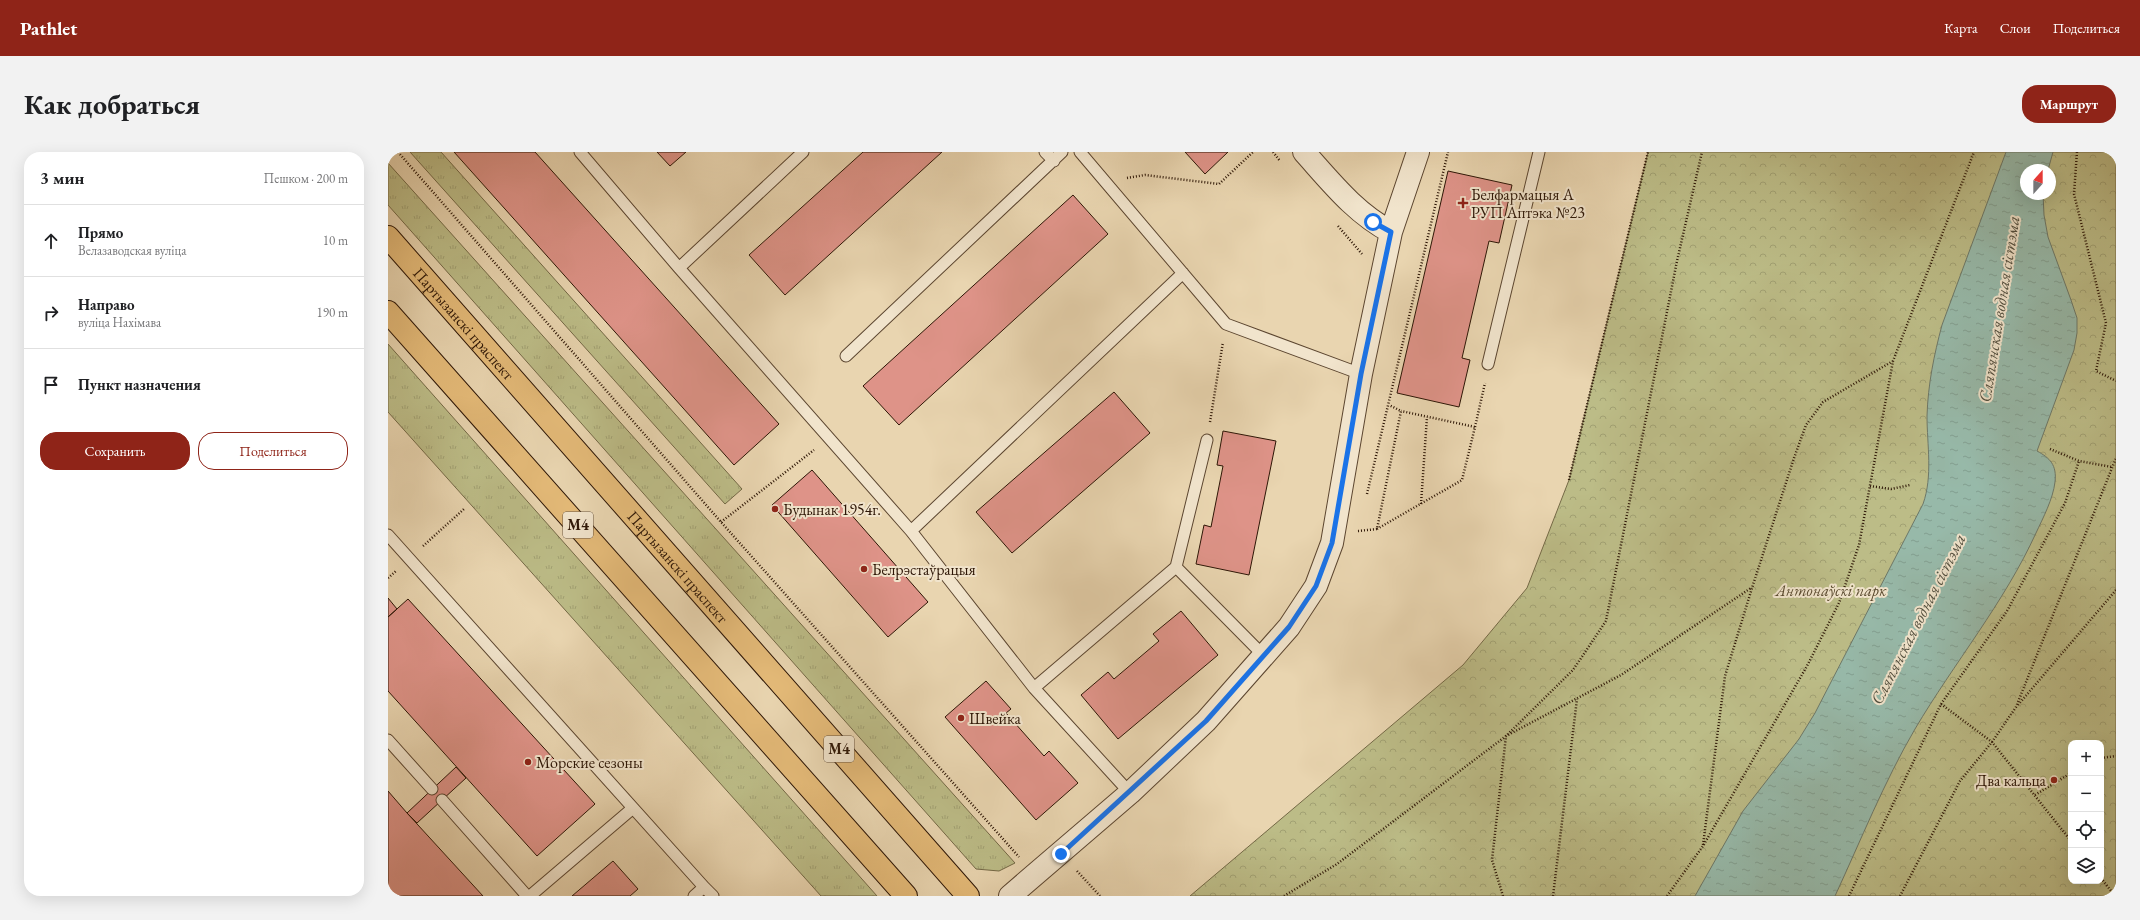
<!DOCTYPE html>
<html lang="ru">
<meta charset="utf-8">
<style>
:root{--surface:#fff;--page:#f2f2f2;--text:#202124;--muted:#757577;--line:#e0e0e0;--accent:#8f2418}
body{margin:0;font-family:"EB Garamond",serif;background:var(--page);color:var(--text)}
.controls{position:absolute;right:12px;bottom:12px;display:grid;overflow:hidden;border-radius:8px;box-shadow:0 4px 16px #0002}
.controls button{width:36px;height:36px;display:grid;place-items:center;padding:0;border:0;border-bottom:1px solid var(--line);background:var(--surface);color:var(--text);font:20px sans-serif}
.compass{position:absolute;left:1632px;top:12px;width:36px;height:36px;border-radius:50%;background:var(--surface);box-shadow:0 4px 16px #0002;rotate:21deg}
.stop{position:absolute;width:12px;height:12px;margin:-9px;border:3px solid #1a73e8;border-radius:50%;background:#fff}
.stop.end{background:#1a73e8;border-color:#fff;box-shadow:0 1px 4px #0008}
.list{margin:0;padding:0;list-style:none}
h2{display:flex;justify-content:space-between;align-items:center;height:52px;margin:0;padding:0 16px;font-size:17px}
h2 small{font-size:13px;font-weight:400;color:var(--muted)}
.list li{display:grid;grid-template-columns:26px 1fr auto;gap:12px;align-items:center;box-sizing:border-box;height:72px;padding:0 16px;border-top:1px solid var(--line)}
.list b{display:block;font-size:15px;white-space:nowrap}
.list p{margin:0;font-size:13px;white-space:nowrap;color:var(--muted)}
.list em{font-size:13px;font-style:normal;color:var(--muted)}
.actions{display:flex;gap:8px;padding:12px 16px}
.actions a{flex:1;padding:9px 0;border:1px solid var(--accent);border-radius:16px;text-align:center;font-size:14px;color:var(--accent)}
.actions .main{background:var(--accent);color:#fff}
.icon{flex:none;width:22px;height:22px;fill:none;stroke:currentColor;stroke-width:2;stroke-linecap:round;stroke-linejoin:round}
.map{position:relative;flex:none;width:1728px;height:744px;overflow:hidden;border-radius:16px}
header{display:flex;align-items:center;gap:24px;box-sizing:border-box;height:56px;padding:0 20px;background:var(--accent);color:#fff}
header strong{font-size:19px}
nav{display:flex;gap:22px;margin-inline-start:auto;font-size:14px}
.intro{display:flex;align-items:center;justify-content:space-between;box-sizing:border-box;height:96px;padding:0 24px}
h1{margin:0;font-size:28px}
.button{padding:10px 18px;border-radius:16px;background:var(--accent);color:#fff;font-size:14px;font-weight:700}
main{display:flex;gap:24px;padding:0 24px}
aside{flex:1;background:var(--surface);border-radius:16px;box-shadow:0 4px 16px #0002}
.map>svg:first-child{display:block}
</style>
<header>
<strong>Pathlet</strong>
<nav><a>Карта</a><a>Слои</a><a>Поделиться</a></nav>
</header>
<div class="intro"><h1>Как добраться</h1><a class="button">Маршрут</a></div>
<main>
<aside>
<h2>3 мин<small>Пешком · 200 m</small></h2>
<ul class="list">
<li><svg class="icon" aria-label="ahead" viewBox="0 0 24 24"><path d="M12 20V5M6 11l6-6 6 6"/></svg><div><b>Прямо</b><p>Велазаводская вуліца</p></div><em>10 m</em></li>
<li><svg class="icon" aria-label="right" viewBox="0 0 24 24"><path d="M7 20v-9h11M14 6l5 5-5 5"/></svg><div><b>Направо</b><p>вуліца Нахімава</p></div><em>190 m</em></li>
<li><svg class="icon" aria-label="arrive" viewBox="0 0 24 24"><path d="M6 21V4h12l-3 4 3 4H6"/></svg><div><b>Пункт назначения</b></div></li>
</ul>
<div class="actions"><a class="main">Сохранить</a><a>Поделиться</a></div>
</aside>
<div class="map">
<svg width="1728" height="744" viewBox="0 0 1728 744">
<defs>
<pattern id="grass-tufts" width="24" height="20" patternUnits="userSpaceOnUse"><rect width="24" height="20" fill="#bcbc87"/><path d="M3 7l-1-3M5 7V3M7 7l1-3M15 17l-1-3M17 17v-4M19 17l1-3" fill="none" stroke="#a2a173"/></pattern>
<pattern id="park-crowns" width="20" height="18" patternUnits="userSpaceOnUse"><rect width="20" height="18" fill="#bcbc87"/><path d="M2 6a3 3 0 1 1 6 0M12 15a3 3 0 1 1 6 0" fill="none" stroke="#a2a173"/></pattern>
<pattern id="water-ripples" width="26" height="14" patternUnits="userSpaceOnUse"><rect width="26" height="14" fill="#97b9a9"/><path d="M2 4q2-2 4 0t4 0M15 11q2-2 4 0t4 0" fill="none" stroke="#829e90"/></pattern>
</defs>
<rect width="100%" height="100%" fill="#e9d5b0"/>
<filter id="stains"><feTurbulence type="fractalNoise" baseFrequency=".005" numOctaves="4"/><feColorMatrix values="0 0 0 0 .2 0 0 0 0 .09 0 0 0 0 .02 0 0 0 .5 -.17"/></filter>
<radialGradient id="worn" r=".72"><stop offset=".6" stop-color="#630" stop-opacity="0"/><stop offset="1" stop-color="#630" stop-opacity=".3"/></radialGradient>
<path fill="url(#grass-tufts)" stroke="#746946" d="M 22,0 L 53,0 L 354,337 L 337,352 Z
M 0,11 L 627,711 L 611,719 L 588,717 L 0,53 Z
M 0,192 L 489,744 L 433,744 L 0,260 Z"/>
<path fill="url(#park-crowns)" stroke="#746946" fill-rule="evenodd" d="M 1260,0 L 1728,0 L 1728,744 L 802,744 L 1075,513 L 1139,436 L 1181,328 ZM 1638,18 L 1662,18 L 1662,42 L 1638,42 ZM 1683,591 L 1713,591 L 1713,729 L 1683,729 Z"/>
<path fill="url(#water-ripples)" stroke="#6d7868" d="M 1618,0 L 1665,0 L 1660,18 L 1638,18 L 1638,42 L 1655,42 L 1656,63 L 1660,85 L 1683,148 L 1689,166 L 1689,181 L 1686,198 L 1649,299 C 1662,306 1669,313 1667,330 C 1665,347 1655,366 1648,381 C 1616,451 1566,511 1527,577 C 1496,630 1473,688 1447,744 L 1307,744 L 1355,659 L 1411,587 L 1427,561 L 1535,352 C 1545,324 1539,293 1539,264 C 1540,232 1546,203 1554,173 Z"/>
<path fill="#de9388" stroke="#2d1606" d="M 66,0 L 147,0 L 391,272 L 346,313 Z
M 269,0 L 298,0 L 282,14 Z
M 475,0 L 554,0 L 397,143 L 361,103 Z
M 797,0 L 840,0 L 817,22 Z
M 1060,19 L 1124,33 L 1111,91 L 1101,89 L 1074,206 L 1082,208 L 1071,255 L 1009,241 Z
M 685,43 L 720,82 L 511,273 L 475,234 Z
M 726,240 L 762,281 L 624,401 L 588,360 Z
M 835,279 L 888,289 L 861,423 L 808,412 L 816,373 L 823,375 L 835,314 L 829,313 Z
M 424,318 L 540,450 L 500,485 L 384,353 Z
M 0,446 L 9,457 L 0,465 Z
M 20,447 L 207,652 L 149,704 L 0,539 L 0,465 Z
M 793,459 L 830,503 L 730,587 L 693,543 L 720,520 L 726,527 L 771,489 L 765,482 Z
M 598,529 L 623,557 L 618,561 L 656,604 L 661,599 L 690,631 L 648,668 L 557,565 Z
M 68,615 L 78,626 L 29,671 L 19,661 Z
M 0,639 L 19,661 L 95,744 L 0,744 Z
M 225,709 L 250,737 L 242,744 L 184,744 Z"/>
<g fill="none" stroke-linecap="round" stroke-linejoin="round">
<g stroke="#5c4630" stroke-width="13">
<path id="lane" d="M 192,0 L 291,116 L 523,379 L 795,121
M 657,0 L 666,9
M 692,0 L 838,172 L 973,222
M 291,116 L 415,0
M 458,204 L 674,0
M 1100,212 L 1151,0
M 523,379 L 646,536 L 742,641
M 0,383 L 316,735 L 306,744
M 788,415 L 876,504
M 646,536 L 788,415 L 819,288
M 0,588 L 44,637
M 54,648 L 139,744
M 316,735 L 325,744
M 142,744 L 245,656"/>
</g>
<g stroke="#5c4630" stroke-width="24">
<path id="street" d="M 916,0 C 943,30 967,61 1003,80
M 622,744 L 742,641 L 818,569 L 901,475 L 928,434 L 944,391 L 973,222 L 1003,80 L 1030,0"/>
</g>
<g stroke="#2d1606" stroke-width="24">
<g id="primary">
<path id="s1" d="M 0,85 L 580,744"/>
<path d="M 0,160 L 518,744"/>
</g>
</g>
<path stroke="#2d1606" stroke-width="2.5" stroke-dasharray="1 2" stroke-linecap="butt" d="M 10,0 L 333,370 L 631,705
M 885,0 L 892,9
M 1689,0 L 1686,42 L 1718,171 L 1708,219 L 1728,229
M 739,26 L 757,23 L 831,32 L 865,0
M 950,74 L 974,102
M 822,270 L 835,190
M 1087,275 L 1097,231
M 1662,297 L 1691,309 L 1724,315
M 1181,328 L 1260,0
M 1482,334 L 1503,337 L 1522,333
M 979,342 L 1060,0
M 1033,352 L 1039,265
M 333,370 L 426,298
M 989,377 L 1074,328 L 1087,275 L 1013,259
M 970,379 L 989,377 L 1013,259 L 1001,253
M 35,394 L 76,357
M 0,426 L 8,419
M 1553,552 L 1619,459 L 1677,351 L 1691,309
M 1630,553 L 1728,438
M 1713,606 L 1728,604
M 1647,643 L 1683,621
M 1315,693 L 1337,524 L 1364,436 L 1406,306 L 1418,273 L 1435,250 L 1505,209
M 689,719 L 712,744
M 1713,726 L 1727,744
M 896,744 L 949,712 L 1118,584 L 1185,518 L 1218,469 L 1289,109 L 1314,0
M 1115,744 L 1104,708 L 1118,584 L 1233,523 L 1363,436
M 1165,744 L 1189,547
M 1279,744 L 1315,694 L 1419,514 L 1451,451 L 1471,393 L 1505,209 L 1586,0
M 1461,744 L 1553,552 L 1604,590 L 1683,689
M 1512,744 L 1572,629 L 1604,590 L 1628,555 L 1728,306"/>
<use href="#lane" stroke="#f1e4cc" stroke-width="11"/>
<use href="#street" stroke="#f1e4cc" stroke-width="22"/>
<use href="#primary" stroke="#e4ba78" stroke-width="22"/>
</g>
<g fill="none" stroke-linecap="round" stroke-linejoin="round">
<path stroke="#1a73e8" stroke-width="5" d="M 673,702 L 818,569 L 901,475 L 928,434 L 944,391 L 973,222 L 1003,80 L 985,70"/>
</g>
<g fill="#8f2418" stroke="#f1e4cc" stroke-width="1.5">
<path d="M1073 45h4v4h4v4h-4v4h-4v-4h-4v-4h4z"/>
<circle cx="387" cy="357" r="4"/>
<circle cx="476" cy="417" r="4"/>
<circle cx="573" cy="566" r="4"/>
<circle cx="140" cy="610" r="4"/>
<circle cx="1666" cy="628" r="4"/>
</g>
<g text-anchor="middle" stroke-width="4" stroke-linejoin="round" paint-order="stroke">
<g fill="#f1e4cc" stroke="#685441" stroke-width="1">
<rect x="175" y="360" width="30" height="26" rx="3"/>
<rect x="436" y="584" width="30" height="26" rx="3"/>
</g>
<g font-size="15" font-weight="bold" fill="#2d1606">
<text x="190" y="378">М4</text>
<text x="451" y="602">М4</text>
</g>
<g font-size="16" fill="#2d1606" stroke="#f1e4cc" text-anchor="start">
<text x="1083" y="48">Белфармацыя А<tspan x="1083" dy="18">РУП Аптэка №23</tspan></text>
<text x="395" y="363">Будынак 1954г.</text>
<text x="484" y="423">Белрэстаўрацыя</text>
<text x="581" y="572">Швейка</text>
<text x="148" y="616">Морские сезоны</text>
<text x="1658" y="634" text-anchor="end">Два кальца</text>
</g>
<g font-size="16" fill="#2d1606" stroke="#f1e4cc">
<text dy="6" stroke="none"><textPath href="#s1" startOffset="115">Партызанскі праспект</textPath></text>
<text dy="6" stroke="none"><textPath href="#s1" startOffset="439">Партызанскі праспект</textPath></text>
</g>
<g font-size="16" font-style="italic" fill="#58482d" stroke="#f1e4cc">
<text x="1443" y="444">Антонаўскі парк</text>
</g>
<g font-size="17" font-style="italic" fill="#524f3f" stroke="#f1e4cc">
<text transform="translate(1611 157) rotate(-81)" y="6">Сляпянская водная сістэма</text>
<text transform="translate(1530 467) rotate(-63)" y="6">Сляпянская водная сістэма</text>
</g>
</g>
<rect width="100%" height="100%" filter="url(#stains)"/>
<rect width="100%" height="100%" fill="url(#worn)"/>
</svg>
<div class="controls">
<button>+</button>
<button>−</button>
<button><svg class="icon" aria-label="locate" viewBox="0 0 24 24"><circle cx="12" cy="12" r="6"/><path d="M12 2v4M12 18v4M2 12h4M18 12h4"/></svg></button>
<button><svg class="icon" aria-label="layers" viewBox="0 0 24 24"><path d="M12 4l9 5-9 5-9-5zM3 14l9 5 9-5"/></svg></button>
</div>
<svg class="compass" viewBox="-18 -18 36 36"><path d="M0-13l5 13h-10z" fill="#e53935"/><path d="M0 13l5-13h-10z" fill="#757577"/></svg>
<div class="stop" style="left:985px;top:70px"></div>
<div class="stop end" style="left:673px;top:702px"></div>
</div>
</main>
